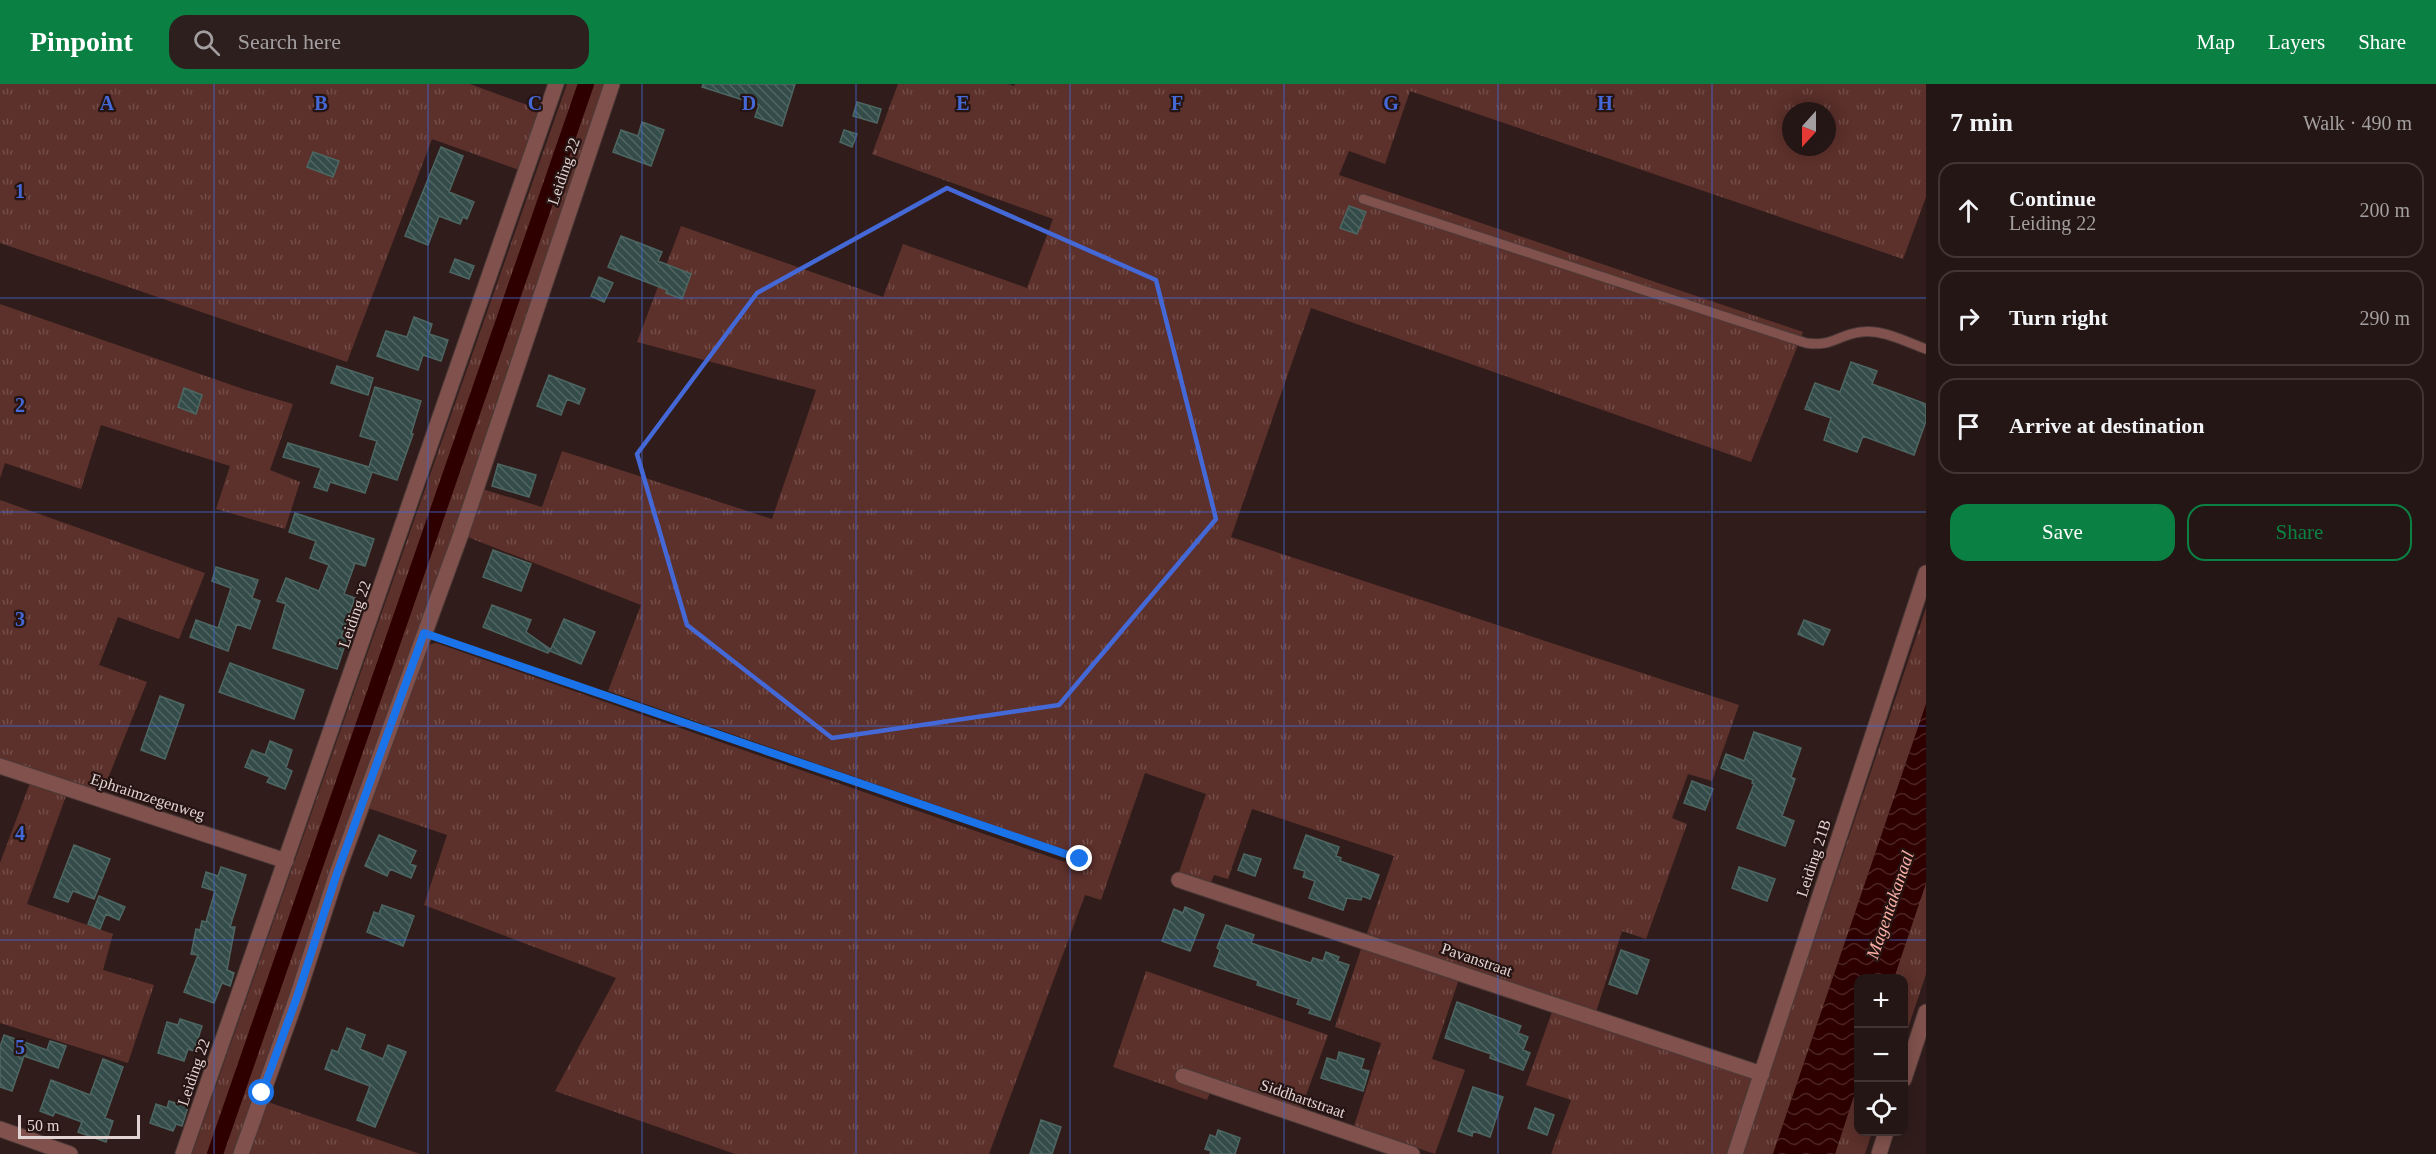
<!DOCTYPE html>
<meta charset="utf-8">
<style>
:root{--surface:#241614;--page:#2c1f1d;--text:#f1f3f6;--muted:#a39fa0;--line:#413534;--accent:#0b8043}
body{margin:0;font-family:Georgia,serif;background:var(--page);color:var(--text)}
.controls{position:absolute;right:18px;bottom:18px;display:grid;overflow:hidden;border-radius:12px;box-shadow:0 3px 15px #0003}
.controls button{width:54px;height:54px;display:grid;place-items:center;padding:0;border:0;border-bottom:2px solid var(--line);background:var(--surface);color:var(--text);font:30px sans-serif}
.compass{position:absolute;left:1782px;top:18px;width:54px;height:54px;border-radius:50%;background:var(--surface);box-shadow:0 3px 15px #0003;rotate:201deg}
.scale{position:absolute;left:18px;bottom:15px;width:122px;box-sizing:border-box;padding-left:6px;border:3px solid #e2d4d3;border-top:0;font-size:16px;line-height:21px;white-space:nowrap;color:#e2d4d3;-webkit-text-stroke:4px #261412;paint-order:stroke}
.stop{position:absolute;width:18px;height:18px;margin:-14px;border:4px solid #1a73e8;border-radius:50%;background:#fff}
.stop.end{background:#1a73e8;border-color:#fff;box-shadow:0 2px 6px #0008}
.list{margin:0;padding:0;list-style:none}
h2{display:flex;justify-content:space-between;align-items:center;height:78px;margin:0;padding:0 24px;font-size:26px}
h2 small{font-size:20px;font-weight:400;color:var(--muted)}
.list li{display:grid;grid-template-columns:39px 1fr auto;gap:18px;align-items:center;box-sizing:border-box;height:96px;margin:0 12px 12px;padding:0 12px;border:2px solid var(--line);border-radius:18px}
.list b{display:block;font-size:22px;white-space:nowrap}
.list p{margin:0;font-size:20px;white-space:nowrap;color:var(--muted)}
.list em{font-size:20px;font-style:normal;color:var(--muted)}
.actions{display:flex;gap:12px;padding:18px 24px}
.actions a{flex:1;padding:14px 0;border:2px solid var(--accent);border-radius:18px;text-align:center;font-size:21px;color:var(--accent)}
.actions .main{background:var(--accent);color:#fff}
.icon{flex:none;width:33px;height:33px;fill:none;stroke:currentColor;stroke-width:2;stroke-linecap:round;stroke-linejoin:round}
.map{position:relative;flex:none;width:1926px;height:1070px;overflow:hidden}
header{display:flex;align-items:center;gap:36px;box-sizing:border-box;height:84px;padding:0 30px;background:var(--accent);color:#fff}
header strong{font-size:28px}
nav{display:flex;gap:33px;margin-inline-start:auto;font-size:21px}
.search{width:420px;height:54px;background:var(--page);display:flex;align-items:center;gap:15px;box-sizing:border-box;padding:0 21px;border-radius:18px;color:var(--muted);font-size:22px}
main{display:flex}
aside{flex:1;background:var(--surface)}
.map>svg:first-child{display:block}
</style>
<header>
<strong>Pinpoint</strong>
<div class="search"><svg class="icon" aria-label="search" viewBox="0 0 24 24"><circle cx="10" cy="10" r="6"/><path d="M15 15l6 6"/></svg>Search here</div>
<nav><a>Map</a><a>Layers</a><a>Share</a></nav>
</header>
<main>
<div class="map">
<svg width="1926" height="1070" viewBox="0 0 1926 1070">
<defs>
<pattern id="grass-tufts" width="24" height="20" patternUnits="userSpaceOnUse" patternTransform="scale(1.5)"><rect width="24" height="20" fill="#5c302b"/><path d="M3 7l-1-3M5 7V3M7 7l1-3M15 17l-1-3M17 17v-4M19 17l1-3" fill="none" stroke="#734d49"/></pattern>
<pattern id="water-waves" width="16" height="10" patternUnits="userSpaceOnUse" patternTransform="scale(1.5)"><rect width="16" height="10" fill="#2e0000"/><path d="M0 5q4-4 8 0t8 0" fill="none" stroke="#4c2424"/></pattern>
<pattern id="building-back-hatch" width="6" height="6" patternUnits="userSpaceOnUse" patternTransform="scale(1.5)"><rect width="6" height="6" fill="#344c49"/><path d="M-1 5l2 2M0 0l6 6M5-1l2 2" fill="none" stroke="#516562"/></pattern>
</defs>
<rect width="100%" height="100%" fill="#301d1b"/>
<path fill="url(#grass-tufts)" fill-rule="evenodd" d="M 0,0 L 470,0 L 541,26 L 519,86 L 432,55 L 347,278 L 0,159 Z
M 567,0 L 607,0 L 468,414 L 237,1070 L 192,1070 Z
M 898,0 L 1008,0 L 1014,2 L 1015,0 L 1926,0 L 1926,113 L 1903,175 L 1410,7 L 1385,80 L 1349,67 L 1339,91 L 1803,248 L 1751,378 L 1311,224 L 1231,453 L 1739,621 L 1712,697 L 1688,690 L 1672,734 L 1687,740 L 1646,855 L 1622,847 L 1595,931 L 1366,852 L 1394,772 L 1252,725 L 1228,795 L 1214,791 L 1210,801 L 1178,791 L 1206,710 L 1145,689 L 1101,816 L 1085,811 L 989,1070 L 735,1070 L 555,1007 L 616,894 L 424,821 L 447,751 L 368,724 L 427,561 L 436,559 L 1082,784 L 1085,773 L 608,607 L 641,521 L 465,452 L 482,405 L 542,423 L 562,367 L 772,435 L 816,306 L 637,258 L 681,142 L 883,213 L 903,160 L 1027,204 L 1053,135 L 872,70 ZM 1791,27 L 1827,27 L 1827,63 L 1791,63 Z
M 0,220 L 246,306 L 293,320 L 270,386 L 300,398 L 285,445 L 216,425 L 230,382 L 101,341 L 81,405 L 5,379 L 0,394 Z
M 0,416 L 205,489 L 179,555 L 118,533 L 99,581 L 147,598 L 102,709 L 0,674 Z
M 1926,524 L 1926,620 L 1773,1070 L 1742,1070 Z
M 30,699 L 66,712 L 27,820 L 113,850 L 103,886 L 154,901 L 128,979 L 0,939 L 0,779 Z
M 1926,799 L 1926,890 L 1904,956 L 1904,894 L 1894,894 Z
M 1362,862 L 1459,895 L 1432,975 L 1465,986 L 1435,1070 L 1354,1042 L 1381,959 L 1335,943 Z
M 1146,887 L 1328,951 L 1301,1025 L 1215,995 L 1207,1016 L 1113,983 Z
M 1553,925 L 1750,993 L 1752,1000 L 1729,1070 L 1551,1070 L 1571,1016 L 1526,1001 Z
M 1858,999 L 1858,1048 L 1872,1048 L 1865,1070 L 1835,1070 Z
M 265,1017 L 420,1070 L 246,1070 Z"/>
<path fill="url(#water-waves)" d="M 1926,620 L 1926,799 L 1894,894 L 1858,894 L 1858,999 L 1835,1070 L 1773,1070 Z"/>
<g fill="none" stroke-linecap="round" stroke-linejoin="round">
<path stroke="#2e0000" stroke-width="16" d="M 215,1070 L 586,0"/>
</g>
<path fill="url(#building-back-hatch)" stroke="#4d6662" stroke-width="1.5" d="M 703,0 L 795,0 L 782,42 L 755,33 L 759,21 L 702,3 Z
M 857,18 L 881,25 L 877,39 L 853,32 Z
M 642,38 L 664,46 L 651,82 L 613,68 L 621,46 L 638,52 Z
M 844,46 L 857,50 L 852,63 L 840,58 Z
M 441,63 L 463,72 L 449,108 L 474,118 L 467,135 L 463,133 L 460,140 L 439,132 L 428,161 L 405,152 Z
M 313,68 L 339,77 L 333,93 L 307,83 Z
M 1349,122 L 1366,128 L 1357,150 L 1340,144 Z
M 621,152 L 662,168 L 658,177 L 691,190 L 682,215 L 666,209 L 667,206 L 608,183 Z
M 455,175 L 474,182 L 469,195 L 450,188 Z
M 599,193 L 613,199 L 604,218 L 591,212 Z
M 414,233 L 432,240 L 429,250 L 448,256 L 441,277 L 423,271 L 418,286 L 377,272 L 386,247 L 407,253 Z
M 1851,278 L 1877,287 L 1872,300 L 1926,320 L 1926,337 L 1914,371 L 1863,352 L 1857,368 L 1824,356 L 1831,334 L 1805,325 L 1815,299 L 1840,308 Z
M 337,282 L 373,294 L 368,311 L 331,299 Z
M 549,291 L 585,305 L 579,320 L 567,315 L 561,331 L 537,322 Z
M 375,303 L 421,317 L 411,350 L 413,350 L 397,396 L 372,388 L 365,409 L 330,398 L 327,407 L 314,403 L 321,384 L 283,373 L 288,359 L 369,383 L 377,357 L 360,352 Z
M 184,304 L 202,311 L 196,330 L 178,323 Z
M 498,380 L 536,391 L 529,413 L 492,402 Z
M 295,429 L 374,455 L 365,482 L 355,479 L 344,510 L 355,514 L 341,553 L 347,555 L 337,585 L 273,564 L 286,520 L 277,517 L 286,494 L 319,507 L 329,481 L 310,474 L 316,457 L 289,448 Z
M 493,466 L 531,480 L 521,507 L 483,493 Z
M 216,483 L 258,496 L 252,514 L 260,517 L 250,545 L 237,540 L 228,567 L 190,553 L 196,536 L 218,544 L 231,504 L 212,497 Z
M 492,521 L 531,536 L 526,548 L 550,565 L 548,569 L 483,543 Z
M 564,535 L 595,548 L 581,580 L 550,567 Z
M 1804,536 L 1830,546 L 1823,561 L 1798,550 Z
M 230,579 L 304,606 L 294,635 L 219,608 Z
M 160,612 L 184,621 L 165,675 L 141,666 Z
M 1754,648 L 1801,664 L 1791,693 L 1795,695 L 1782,732 L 1794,737 L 1785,762 L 1737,744 L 1754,700 L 1752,699 L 1753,696 L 1721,684 L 1726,670 L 1744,677 Z
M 270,657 L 292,666 L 286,684 L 292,687 L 285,705 L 267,698 L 270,693 L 245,683 L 252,666 L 265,671 Z
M 1692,697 L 1713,705 L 1705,726 L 1684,719 Z
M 379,751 L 416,767 L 410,780 L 416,782 L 411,794 L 390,785 L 387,792 L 365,782 Z
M 1306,751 L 1339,763 L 1336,772 L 1341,774 L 1340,777 L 1379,791 L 1370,815 L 1362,812 L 1361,816 L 1347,814 L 1343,826 L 1309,814 L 1315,797 L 1303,793 L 1305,787 L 1294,784 Z
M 74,761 L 110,775 L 94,815 L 73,807 L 68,818 L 54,813 Z
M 1244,770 L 1261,775 L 1255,792 L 1238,786 Z
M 221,783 L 246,791 L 230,843 L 235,843 L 227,886 L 234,889 L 230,902 L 222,899 L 214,919 L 184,908 L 198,871 L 191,870 L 196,845 L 200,846 L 202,837 L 206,838 L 215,807 L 202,803 L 206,788 L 218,792 Z
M 1739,783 L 1775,795 L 1767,817 L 1732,804 Z
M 99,812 L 125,823 L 119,836 L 106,830 L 100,845 L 88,840 Z
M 382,821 L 414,832 L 403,862 L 367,848 L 374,828 L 379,830 Z
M 1185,823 L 1204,831 L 1190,867 L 1162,857 L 1174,825 L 1183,829 Z
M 1226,841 L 1254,851 L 1251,859 L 1311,879 L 1313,874 L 1323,877 L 1326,868 L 1339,873 L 1337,877 L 1349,881 L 1330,936 L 1309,929 L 1311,925 L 1297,920 L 1299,915 L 1257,901 L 1258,897 L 1214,882 L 1220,866 L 1217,864 Z
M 1621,866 L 1649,876 L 1637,910 L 1609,900 Z
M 1457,918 L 1521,942 L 1518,949 L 1528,953 L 1523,966 L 1530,969 L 1523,986 L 1490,974 L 1491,970 L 1445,954 Z
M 180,935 L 202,942 L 194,967 L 188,965 L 184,977 L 158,969 L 167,938 L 178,941 Z
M 347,944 L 365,951 L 360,965 L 383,975 L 388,961 L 406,968 L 375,1043 L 357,1036 L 370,1002 L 325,985 L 332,966 L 338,968 Z
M 4,951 L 47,966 L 50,957 L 66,962 L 58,984 L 24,972 L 12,1007 L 0,1003 L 0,963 Z
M 1339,968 L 1364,975 L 1361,985 L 1369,987 L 1363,1007 L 1321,994 L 1327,974 L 1337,977 Z
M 103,975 L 123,983 L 105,1034 L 113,1037 L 106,1058 L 78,1048 L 82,1038 L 55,1028 L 53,1032 L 40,1027 L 51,996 L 90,1011 Z
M 1473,1003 L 1503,1013 L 1490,1053 L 1473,1047 L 1472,1052 L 1458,1047 Z
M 169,1017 L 188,1023 L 182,1042 L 176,1040 L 173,1047 L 150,1039 L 156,1020 L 167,1024 Z
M 1535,1024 L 1554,1031 L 1547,1051 L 1528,1044 Z
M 1041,1036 L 1061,1043 L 1052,1070 L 1030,1070 Z
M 1218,1046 L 1240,1054 L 1235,1070 L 1210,1070 L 1211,1067 L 1205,1065 L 1210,1051 L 1216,1053 Z"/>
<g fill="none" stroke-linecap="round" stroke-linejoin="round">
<g stroke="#4c3a38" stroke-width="11">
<path id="service" d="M 1363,115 L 1806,259 C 1833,263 1837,251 1861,248 C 1883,245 1906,258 1926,265"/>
</g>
<g stroke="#4c3a38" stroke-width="17">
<path id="minor" d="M 0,682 L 286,777
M 1179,796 L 1762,990
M 1183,992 L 1412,1070
M 0,1045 L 70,1070
M 183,1070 L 556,0
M 241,1070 L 297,913 L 336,792 L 461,450 L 612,0
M 1735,1070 L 1926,489"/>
</g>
<g stroke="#4c3a38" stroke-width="17">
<path id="tertiary" d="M 1904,995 L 1926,928
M 1879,1070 L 1886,1048"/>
</g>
<path stroke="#8d7d7b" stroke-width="3" stroke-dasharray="6 3" stroke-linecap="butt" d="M 437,554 L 1080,775"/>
<use href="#service" stroke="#81524d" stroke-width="9"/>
<use href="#minor" stroke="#81524d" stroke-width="15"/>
<use href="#tertiary" stroke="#81524d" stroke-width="15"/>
</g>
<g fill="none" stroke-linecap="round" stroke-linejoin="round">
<path stroke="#1a73e8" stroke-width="8" d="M 262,1009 L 297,913 L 336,792 L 424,549 L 1080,775"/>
</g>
<path fill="none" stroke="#4469d7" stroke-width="4.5" stroke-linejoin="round" d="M 947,104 L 1156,196 L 1216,435 L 1059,621 L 832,654 L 687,541 L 637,370 L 757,209 Z"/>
<path fill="none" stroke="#4469d7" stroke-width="1.5" stroke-opacity="0.55" d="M 214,0 L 214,1070M 428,0 L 428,1070M 642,0 L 642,1070M 856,0 L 856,1070M 1070,0 L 1070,1070M 1284,0 L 1284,1070M 1498,0 L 1498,1070M 1712,0 L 1712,1070M 0,214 L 1926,214M 0,428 L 1926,428M 0,642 L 1926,642M 0,856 L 1926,856"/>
<g text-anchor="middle" stroke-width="4.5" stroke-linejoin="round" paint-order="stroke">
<g font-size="16" fill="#e2d4d3" stroke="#261412">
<text transform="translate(563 87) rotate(-71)" y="6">Leiding 22</text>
<text transform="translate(354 530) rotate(-71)" y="6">Leiding 22</text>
<text transform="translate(148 712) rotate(18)" y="6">Ephraimzegenweg</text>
<text transform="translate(1813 774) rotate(-72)" y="6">Leiding 21B</text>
<text transform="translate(1477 875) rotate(19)" y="6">Pavanstraat</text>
<text transform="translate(193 988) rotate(-71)" y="6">Leiding 22</text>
<text transform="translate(1303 1014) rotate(19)" y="6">Siddhartstraat</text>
</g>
<g font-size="18" font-style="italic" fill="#fbafa6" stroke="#261412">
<text transform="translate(1890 821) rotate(-71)" y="6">Magentakanaal</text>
</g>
</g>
<g font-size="20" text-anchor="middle" font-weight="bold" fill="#4469d7" stroke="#261412" stroke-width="4.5" stroke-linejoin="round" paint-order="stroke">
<text x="107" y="26">A</text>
<text x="321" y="26">B</text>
<text x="535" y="26">C</text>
<text x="749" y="26">D</text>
<text x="963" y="26">E</text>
<text x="1177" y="26">F</text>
<text x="1391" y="26">G</text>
<text x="1605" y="26">H</text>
<text x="20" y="114">1</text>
<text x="20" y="328">2</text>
<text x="20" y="542">3</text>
<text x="20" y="756">4</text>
<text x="20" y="970">5</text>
</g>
</svg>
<div class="controls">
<button>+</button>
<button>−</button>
<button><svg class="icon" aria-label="locate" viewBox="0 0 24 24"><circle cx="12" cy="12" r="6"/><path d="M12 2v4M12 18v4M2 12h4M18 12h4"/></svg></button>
</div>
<svg class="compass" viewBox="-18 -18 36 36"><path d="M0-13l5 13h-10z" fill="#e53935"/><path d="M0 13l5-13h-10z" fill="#a39fa0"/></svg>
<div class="scale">50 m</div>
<div class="stop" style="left:262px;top:1009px"></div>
<div class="stop end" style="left:1080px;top:775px"></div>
</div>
<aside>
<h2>7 min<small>Walk · 490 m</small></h2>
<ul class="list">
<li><svg class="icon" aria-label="ahead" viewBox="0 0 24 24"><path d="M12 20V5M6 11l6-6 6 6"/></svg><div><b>Continue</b><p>Leiding 22</p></div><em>200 m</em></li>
<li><svg class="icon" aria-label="right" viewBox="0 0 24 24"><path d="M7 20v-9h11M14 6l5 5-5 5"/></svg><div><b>Turn right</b></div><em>290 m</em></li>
<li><svg class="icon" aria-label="arrive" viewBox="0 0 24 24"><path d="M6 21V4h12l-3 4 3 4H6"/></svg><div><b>Arrive at destination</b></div></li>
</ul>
<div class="actions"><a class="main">Save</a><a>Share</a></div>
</aside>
</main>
